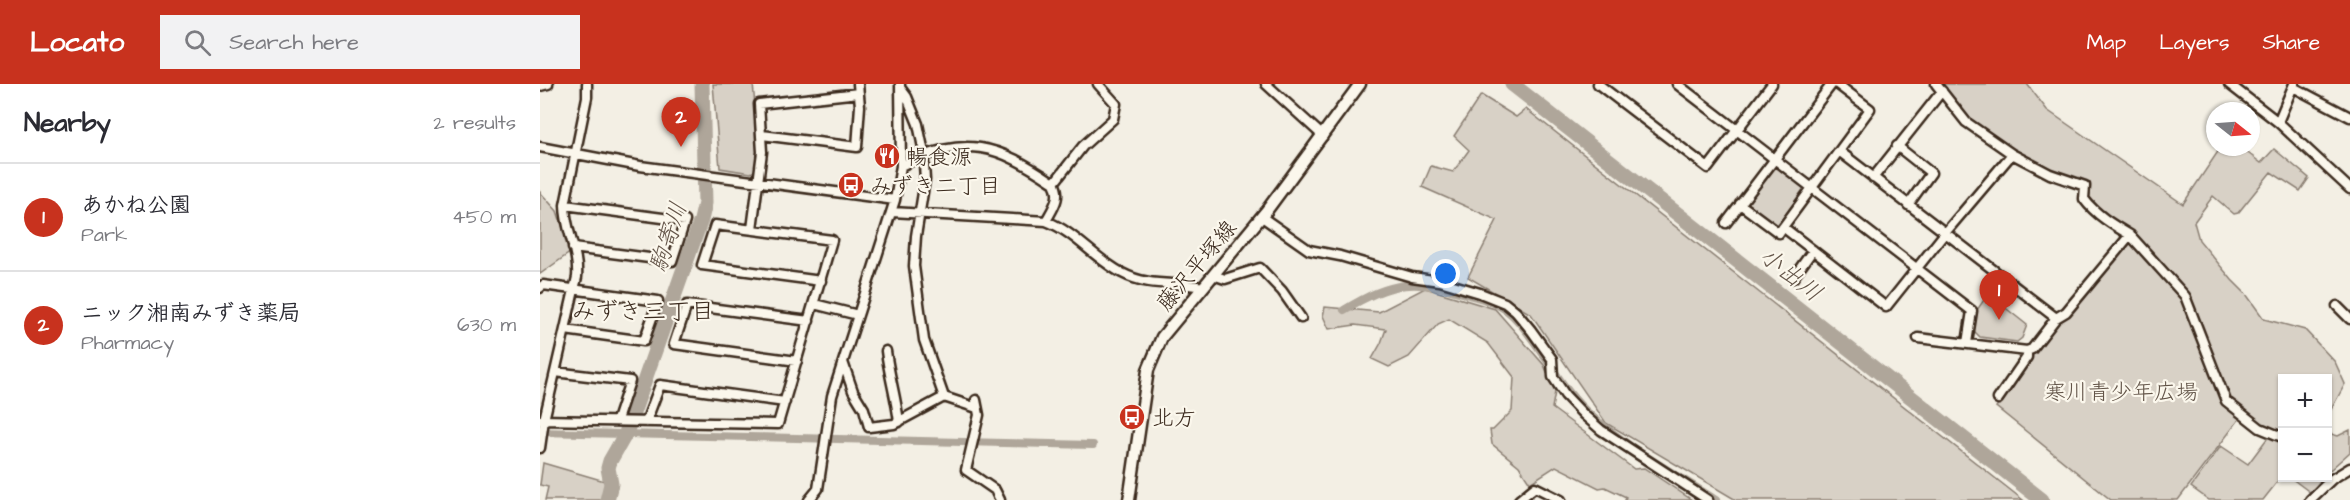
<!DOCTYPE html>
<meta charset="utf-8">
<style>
:root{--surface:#fff;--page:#f2f2f3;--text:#2b2b33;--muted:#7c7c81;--line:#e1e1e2;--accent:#c8321e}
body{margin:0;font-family:"Architects Daughter","Klee One",sans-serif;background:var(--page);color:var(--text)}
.controls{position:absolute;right:18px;bottom:18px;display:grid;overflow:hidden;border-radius:0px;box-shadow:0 2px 4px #0004}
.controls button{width:54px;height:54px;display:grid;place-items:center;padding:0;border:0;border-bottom:2px solid var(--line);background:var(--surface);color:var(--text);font:30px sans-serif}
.compass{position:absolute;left:1666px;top:18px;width:54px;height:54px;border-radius:50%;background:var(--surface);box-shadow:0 2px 4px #0004;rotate:107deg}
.you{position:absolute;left:906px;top:190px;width:21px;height:21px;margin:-15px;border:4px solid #fff;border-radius:50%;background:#1a73e8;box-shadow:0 0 0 9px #1a73e833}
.badge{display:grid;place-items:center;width:39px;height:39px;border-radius:50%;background:var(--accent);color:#fff;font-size:20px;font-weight:700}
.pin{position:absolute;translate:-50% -50px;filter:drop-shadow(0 2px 3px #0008)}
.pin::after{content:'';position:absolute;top:32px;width:21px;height:18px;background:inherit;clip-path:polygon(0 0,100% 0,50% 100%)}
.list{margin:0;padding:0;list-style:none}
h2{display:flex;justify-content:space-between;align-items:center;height:78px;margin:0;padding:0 24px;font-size:26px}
h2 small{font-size:20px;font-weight:400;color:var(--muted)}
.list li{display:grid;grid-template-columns:39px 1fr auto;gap:18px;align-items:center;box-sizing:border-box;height:108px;padding:0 24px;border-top:2px solid var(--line)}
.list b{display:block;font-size:22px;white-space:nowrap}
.list p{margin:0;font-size:20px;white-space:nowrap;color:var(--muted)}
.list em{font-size:20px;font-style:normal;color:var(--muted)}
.icon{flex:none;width:33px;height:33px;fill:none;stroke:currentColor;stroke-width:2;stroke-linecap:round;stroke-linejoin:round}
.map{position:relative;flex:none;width:1810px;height:416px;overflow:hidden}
header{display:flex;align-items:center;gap:36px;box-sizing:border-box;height:84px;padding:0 30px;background:var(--accent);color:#fff}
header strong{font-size:28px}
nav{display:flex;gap:33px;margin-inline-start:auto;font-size:21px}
.search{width:420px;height:54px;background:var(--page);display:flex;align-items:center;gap:15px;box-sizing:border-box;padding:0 21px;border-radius:0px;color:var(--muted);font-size:22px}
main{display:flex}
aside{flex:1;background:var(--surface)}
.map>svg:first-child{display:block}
</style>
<header>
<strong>Locato</strong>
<div class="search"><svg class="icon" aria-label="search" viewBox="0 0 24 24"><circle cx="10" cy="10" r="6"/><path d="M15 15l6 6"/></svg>Search here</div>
<nav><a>Map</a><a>Layers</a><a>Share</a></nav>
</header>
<main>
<aside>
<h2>Nearby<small>2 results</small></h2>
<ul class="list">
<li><span class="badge">1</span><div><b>あかね公園</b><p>Park</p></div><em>450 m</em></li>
<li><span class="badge">2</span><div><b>ニック湘南みずき薬局</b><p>Pharmacy</p></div><em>630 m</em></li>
</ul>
</aside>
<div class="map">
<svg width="1810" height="416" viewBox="0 0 1810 416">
<rect width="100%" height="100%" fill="#f3efe4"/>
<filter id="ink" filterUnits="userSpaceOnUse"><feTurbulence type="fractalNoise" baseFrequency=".0167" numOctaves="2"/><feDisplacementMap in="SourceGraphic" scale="12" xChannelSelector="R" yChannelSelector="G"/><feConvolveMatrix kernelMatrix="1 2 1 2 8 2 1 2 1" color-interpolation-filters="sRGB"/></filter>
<g filter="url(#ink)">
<path fill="#d8d1c6" stroke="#8a7e72" stroke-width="1.5" d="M 173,0 L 213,0 L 219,64 L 216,86 L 211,89 L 180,84 Z
M 1400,0 L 1487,0 L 1507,26 L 1643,120 L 1681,63 L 1700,63 L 1721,79 L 1734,65 L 1769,94 L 1760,107 L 1731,88 L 1698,129 L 1694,130 L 1673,112 L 1654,138 L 1659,156 L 1692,196 L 1706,210 L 1724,235 L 1765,246 L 1795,278 L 1805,300 L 1788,331 L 1788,294 L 1742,294 L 1742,350 L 1721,342 L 1688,314 L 1646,210 L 1592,148 L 1552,120 L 1547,114 L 1548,100 L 1487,76 L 1428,35 Z
M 941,11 L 976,33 L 986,25 L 1483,416 L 1196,416 L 1066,339 L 991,230 L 928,193 L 957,136 L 882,103 L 891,82 L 913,88 L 929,66 L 914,52 Z
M 1235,80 L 1264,104 L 1237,143 L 1206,120 Z
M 0,108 L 17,127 L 31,168 L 0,190 Z
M 1591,156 L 1641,214 L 1684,320 L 1701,333 L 1638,416 L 1571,416 L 1456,323 L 1493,270 L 1519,237 Z
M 885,204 L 955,225 L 1004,281 L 1015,308 L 1012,324 L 1094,385 L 1104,384 L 1152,416 L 1085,416 L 1086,413 L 1065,403 L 1059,404 L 1016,382 L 990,399 L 979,382 L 952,360 L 950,346 L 953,346 L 972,327 L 974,293 L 948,259 L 909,235 L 898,240 L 869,273 L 849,283 L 832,275 L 841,259 L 846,245 L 815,241 L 789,245 L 783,232 L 785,223 L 839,228 Z
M 1448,210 L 1487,241 L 1482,254 L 1477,258 L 1440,253 L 1434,247 L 1437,226 Z
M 1810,346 L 1810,368 L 1790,386 L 1788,384 L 1788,349 L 1798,352 Z
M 1729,352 L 1742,357 L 1742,392 L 1723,416 L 1669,416 L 1651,403 L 1681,362 L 1708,380 Z
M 3,379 L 68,398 L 64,416 L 5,416 L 8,403 L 0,401 Z
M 1751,394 L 1782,394 L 1771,409 Z"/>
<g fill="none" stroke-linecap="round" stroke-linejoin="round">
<path stroke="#afa69a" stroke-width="8" d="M 804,226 C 853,196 875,195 929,211 C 945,215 961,220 973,232 C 1001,260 1017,299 1045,326 C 1079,359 1136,390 1176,416
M 0,348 L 553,361"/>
<path stroke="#afa69a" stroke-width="15" d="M 972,0 L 1502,416
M 67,416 L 71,400 L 68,384 L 70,377 L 86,349 L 161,136 L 165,119 L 162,0"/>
<g stroke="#3b2a1e" stroke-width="13">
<path id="minor" d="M 726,0 L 783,52
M 1058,0 L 1168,84 L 1232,0
M 1137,0 L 1432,227 L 1427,259
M 1396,0 L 1426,38 L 1472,70
M 1689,0 L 1738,38 L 1810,105
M 0,2 L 8,0
M 1753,3 L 1810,33
M 361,5 L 367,13 L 378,40 L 383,64 L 385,96 L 376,152 L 374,182 L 384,256 L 404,313
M 1738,38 L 1754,0
M 222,51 L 317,63 L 320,22 L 318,0
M 1357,62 L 1391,89 L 1368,121
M 0,63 L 100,82 L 355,116
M 1299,67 L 1516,234
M 361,82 C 426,50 456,60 514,99 C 522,113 513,124 506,137
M 1333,94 L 1402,7
M 514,99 L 543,62 L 573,35 L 576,20 L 558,0
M 1200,120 L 1239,149 L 1243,143 L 1346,223 L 1405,149 L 1472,70 L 1510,90 L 1545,102 L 1544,115 C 1556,131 1573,141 1590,151
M 25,121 L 145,137 L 132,177 L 33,164
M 352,128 L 506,137 C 535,148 555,175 582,189 C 610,204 635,197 663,203
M 722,133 L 769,166 L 800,172 L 872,193 L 900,197 L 940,209 L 965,219 L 976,228 L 991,246 L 1012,275 L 1013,293 L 1025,311 L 1044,331 L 1061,346 L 1168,416
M 1186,139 L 1292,0
M 1243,143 L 1330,25 L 1297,0
M 212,145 L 222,68 L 219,20 L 319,9
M 673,191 L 685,195 L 720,184 L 742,207 L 761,234
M 1253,194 L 1273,166
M 0,204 L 3,201 L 118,217 L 104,257 L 25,246
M 274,220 L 318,231
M 1797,222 L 1810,235
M 1378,254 L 1487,267
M 346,267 C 349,291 356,313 359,338
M 257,277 L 134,260 L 147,221 L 269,237
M 303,278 L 313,307 L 324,325 L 329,343 L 354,340 L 404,313 L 437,324
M 15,288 L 90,297 L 77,336
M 1458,315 L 1487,273 L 1487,267 L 1492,265 L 1516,234 L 1526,228 L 1590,151 L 1645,212 L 1686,317 L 1720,344 L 1742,353
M 436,316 L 439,331 L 426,386 L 455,406 L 460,416
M 0,336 L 238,340 L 292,156 L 175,141 L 162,181 L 281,197
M 106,338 L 120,301 L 245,318
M 0,364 L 4,336 L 37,193 C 39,168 25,146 25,121 L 47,13 L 47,0
M 269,416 L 278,405 L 292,312 L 355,116 L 361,82 L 360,0
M 979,416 L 995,403 L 1021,416
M 1770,416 L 1792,395 L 1810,384"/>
</g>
<g stroke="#3b2a1e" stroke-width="15">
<path id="major" d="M 589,416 L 608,286 L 622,253 L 727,126 L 820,0"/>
</g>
<use href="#minor" stroke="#fbf7ec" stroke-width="8"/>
<use href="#major" stroke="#fbf7ec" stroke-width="10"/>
</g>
</g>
<defs>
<g id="restaurant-disc" transform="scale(1.35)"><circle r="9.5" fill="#c8321e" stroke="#fbf7ec"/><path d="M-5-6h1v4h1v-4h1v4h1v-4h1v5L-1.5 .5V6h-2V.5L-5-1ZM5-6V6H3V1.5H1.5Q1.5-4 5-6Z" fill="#fff"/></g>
<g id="bus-disc" transform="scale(1.35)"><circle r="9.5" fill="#c8321e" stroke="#fbf7ec"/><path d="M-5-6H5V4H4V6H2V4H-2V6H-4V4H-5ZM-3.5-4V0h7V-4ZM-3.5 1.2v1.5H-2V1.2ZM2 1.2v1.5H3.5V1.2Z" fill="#fff"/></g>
</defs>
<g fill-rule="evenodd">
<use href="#restaurant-disc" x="347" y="72"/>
<use href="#bus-disc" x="311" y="101"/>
<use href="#bus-disc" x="592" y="333"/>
</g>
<g text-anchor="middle" stroke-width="4.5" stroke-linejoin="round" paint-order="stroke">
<g font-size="22" fill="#3b2a1e" stroke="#fbf7ec" text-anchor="start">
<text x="366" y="80">暢食源</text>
<text x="330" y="109">みずき二丁目</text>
<text x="612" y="341">北方</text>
</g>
<g font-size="22" fill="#3b2a1e" stroke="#fbf7ec">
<text transform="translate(656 181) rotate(-50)" y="8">藤沢平塚線</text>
</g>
<g font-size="22" fill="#625448" stroke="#fbf7ec">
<text x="1581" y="315">寒川青少年広場</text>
</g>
<g font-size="24" font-style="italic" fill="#645549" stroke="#fbf7ec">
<text transform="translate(128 153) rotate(-72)" y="8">駒寄川</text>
<text transform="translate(1251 190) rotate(38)" y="8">小出川</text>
</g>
<g font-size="24" fill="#3b2a1e" stroke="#fbf7ec">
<text x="103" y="235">みずき三丁目</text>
</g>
</g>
</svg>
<div class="controls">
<button>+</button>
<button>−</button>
</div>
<svg class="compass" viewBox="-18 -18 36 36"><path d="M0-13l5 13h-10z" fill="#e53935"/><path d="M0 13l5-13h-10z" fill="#7c7c81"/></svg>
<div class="you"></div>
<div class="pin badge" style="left:1459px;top:236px">1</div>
<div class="pin badge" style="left:141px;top:63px">2</div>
</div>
</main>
